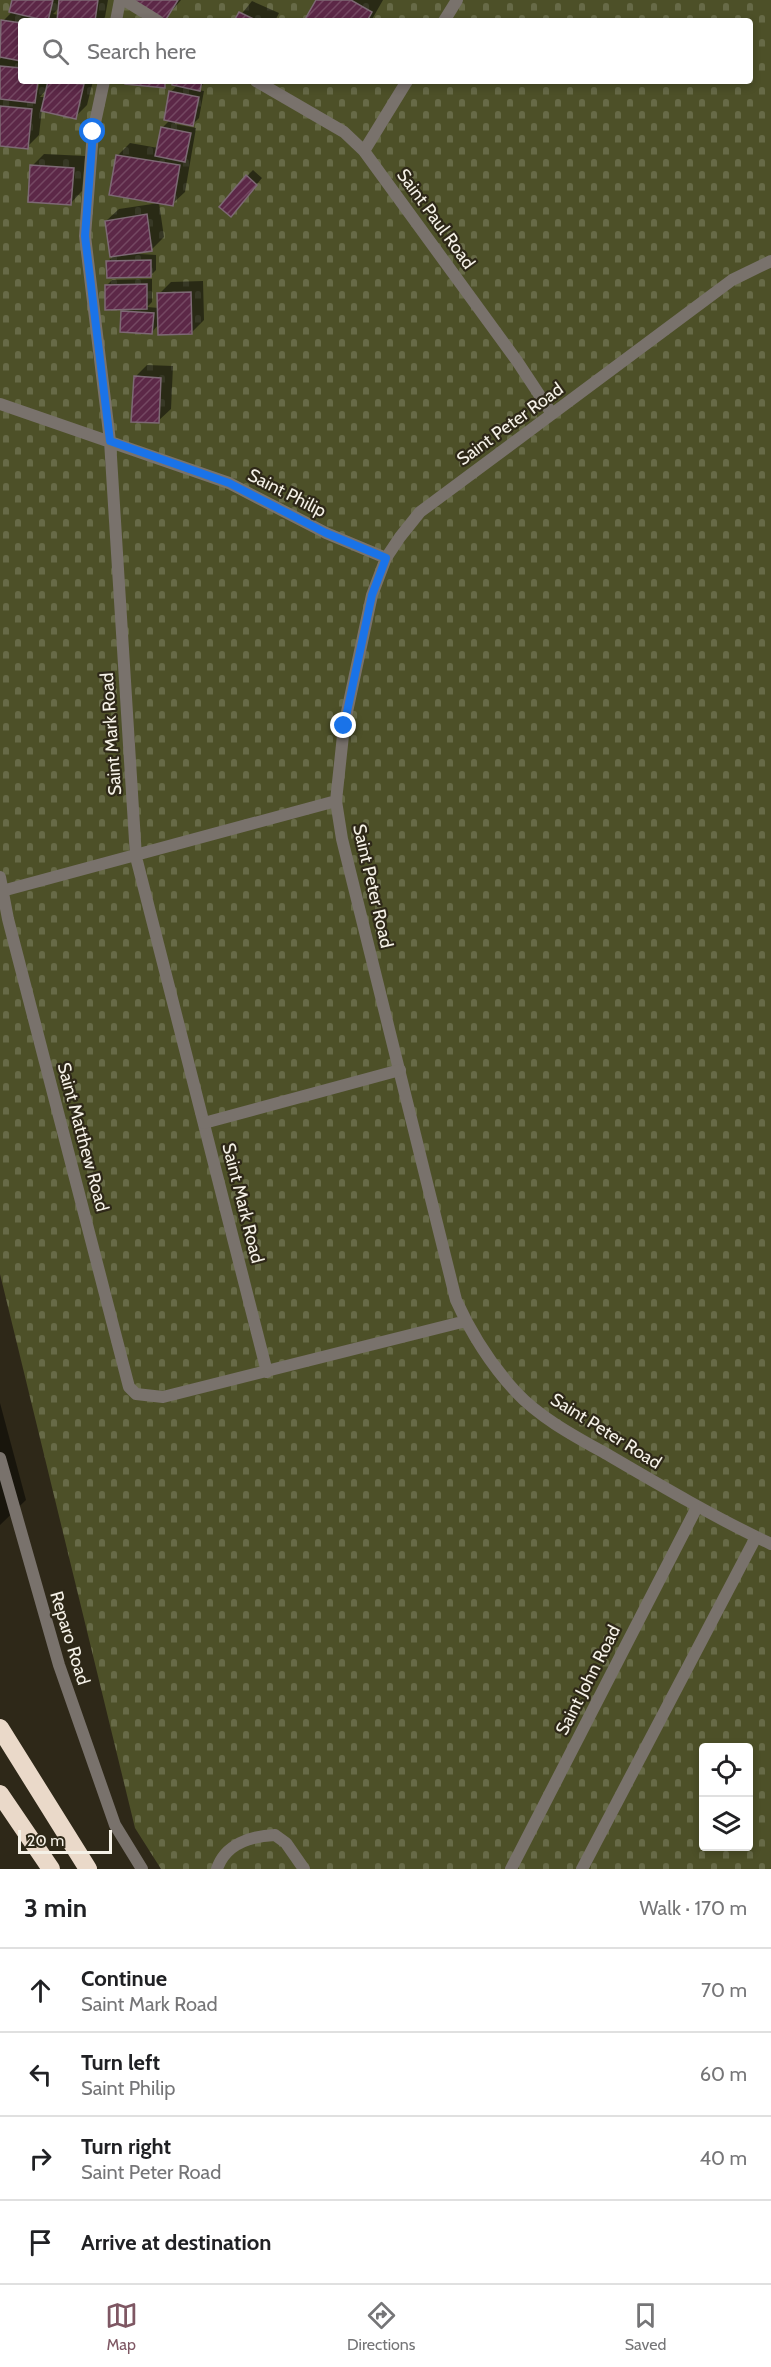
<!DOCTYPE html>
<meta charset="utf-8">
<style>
:root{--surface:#fff;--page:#f6f6f6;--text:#202124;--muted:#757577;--line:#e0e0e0;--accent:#7e5763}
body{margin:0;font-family:Cabin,sans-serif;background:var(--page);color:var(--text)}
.controls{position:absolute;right:18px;bottom:18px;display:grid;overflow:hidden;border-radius:6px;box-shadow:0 3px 9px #0003}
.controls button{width:54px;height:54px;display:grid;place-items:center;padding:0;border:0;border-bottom:2px solid var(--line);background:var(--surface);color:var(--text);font:30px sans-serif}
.scale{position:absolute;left:18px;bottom:15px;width:94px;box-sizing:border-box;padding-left:6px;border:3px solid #f5f1e7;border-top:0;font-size:16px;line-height:21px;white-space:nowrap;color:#f5f1e7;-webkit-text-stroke:4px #2e2818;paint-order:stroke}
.stop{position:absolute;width:18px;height:18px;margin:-14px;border:4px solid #1a73e8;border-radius:50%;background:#fff}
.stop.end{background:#1a73e8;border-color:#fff;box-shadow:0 2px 6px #0008}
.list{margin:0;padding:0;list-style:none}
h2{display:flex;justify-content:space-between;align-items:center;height:78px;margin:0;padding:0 24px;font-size:26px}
h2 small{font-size:20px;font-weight:400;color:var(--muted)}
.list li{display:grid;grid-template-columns:39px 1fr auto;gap:18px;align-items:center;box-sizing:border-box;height:84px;padding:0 24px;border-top:2px solid var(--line)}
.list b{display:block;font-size:22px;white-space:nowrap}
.list p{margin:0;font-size:20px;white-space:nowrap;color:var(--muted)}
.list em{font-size:20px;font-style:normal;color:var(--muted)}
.icon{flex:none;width:33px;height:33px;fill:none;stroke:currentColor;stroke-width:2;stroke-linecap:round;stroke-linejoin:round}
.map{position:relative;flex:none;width:771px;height:1869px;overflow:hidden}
.search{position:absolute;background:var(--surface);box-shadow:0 3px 9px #0003;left:18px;right:18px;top:18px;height:66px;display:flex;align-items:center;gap:15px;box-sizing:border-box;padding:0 21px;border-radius:6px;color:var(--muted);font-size:22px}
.sheet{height:414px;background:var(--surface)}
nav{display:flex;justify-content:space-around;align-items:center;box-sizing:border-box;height:84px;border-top:2px solid var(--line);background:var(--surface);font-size:16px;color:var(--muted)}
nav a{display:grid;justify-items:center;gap:3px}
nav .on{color:var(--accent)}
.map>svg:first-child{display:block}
</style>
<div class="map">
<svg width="771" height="1869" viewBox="0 0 771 1869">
<defs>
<pattern id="cemetery-stones" width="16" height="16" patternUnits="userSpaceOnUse" patternTransform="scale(1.5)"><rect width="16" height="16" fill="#4d5028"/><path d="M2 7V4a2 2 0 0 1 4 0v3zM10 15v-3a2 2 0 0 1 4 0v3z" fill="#676a47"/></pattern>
<pattern id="building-hatch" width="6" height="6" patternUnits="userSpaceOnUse" patternTransform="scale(1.5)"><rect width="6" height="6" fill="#5c2847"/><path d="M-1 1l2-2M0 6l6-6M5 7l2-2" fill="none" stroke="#744862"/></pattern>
</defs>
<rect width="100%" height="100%" fill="#2e2818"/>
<path fill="url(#cemetery-stones)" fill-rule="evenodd" d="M 0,0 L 771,0 L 771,1869 L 161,1869 L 135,1828 L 0,1274 ZM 21,21 L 750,21 L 750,81 L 21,81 ZM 704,1748 L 748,1748 L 748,1846 L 704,1846 Z"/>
<path fill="#0007" fill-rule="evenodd" d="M 14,0 L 108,0 L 105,17 L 102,21 L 21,21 L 21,81 L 37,81 L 35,90 L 38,90 L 40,81 L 93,81 L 87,105 L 75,117 L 42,109 L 39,135 L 27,147 L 0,145 L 0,59 L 3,56 L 0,56 L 0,36 L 3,21 L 11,13 ZM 60,7 L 59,15 L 53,14 ZM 47,89 L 45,97 L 40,97 Z
M 132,0 L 181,0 L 164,20 Z
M 318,0 L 383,0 L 371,21 L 306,21 Z
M 252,1 L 279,13 L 275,21 L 236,21 Z
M 174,81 L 206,81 L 198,90 L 204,91 L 199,118 L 193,124 L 176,121 L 175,124 L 196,128 L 185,192 L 172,204 L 118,155 L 130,143 L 158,148 L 162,128 L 170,120 L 171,92 L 178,84 Z
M 44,154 L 85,156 L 82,191 L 70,204 L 32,166 Z
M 253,170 L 262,178 L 236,209 L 247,176 Z
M 159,203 L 164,237 L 151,250 L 124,253 L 156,255 L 156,270 L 150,276 L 108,261 L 115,255 L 106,221 L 119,209 Z
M 152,279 L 152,302 L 147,307 L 159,308 L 159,294 L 171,282 L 203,281 L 204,320 L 192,332 L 159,324 L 152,332 L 122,312 L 126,308 L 106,286 L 112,280 Z
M 147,365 L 173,366 L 171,409 L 158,421 L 135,377 Z
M 0,1403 L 26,1500 L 0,1525 Z"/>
<path fill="url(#building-hatch)" stroke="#7d6974" stroke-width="1.5" d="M 12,0 L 53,0 L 48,21 L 9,12 Z
M 59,0 L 98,0 L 95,21 L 57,21 Z
M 129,0 L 178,0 L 165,21 Z
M 316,0 L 351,0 L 372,12 L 367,21 L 304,21 Z
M 239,12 L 258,21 L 234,21 Z
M 1,20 L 21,23 L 21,61 L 0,57 Z
M 0,66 L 21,68 L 21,81 L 38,81 L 35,103 L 0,99 Z
M 48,81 L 84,84 L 76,119 L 41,111 Z
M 125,81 L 165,81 L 165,88 L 125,84 Z
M 172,81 L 202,81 L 200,91 L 172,85 Z
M 169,91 L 199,97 L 193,126 L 164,120 Z
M 0,106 L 32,109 L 28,149 L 0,146 Z
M 161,127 L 191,133 L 185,162 L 155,156 Z
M 116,155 L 180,165 L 173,206 L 109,195 Z
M 30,165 L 74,168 L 71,205 L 28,202 Z
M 246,175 L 257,185 L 231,217 L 219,207 Z
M 147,214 L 152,251 L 110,257 L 105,221 Z
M 151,260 L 151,277 L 107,278 L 106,261 Z
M 147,284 L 147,309 L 105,310 L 105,285 Z
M 191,292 L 192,334 L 158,335 L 157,293 Z
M 121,311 L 154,313 L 152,334 L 120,332 Z
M 134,376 L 161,378 L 159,423 L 131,422 Z"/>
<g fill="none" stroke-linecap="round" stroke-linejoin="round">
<path stroke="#79726c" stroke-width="12" d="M 124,0 L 158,21
M 116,21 L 120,0
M 444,21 L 457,0
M 104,81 L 93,132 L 85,236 L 110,441 L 136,857 L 267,1372
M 256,81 L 344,132 L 364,151 L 517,361 L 552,414
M 364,151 L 407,81
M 771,261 L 732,280 L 552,414 L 420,512 L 400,537 L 386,558 L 372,595 L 344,726 L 336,801 L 342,839 L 456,1300 C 471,1333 491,1365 516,1392 C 541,1419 578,1438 610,1456 C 663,1487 716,1518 771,1544
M 0,404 L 229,483 L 326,533 L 386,558
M 0,877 L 8,919 L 129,1387 L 136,1394 L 163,1397 L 466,1321
M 2,891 L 336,801
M 217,1869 C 225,1844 251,1836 275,1835 L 286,1843 L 304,1869
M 511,1869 L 697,1507
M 582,1869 L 756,1537"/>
<path stroke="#79726c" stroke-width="12" d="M 204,1123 L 400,1070"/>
<path stroke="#79726c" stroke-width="12" d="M 0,1458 L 59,1665 L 115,1825 L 142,1869"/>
<path stroke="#ead9c9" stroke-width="18" d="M 0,1728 L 88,1869
M 0,1794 L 51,1869"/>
</g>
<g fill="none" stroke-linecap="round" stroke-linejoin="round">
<path stroke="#1a73e8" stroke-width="8" d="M 93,132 L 85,236 L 110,441 L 229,483 L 326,533 L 386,558 L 372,595 L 344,726"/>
</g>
<g text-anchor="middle" stroke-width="4.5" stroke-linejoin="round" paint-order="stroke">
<g font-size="18" fill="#f5f1e7" stroke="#2e2818">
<text transform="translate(436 219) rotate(54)" y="6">Saint Paul Road</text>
<text transform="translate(510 424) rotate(-36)" y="6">Saint Peter Road</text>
<text transform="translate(287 493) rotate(27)" y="6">Saint Philip</text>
<text transform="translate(111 734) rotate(-94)" y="6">Saint Mark Road</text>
<text transform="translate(373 886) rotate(77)" y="6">Saint Peter Road</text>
<text transform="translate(83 1137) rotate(75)" y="6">Saint Matthew Road</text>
<text transform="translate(243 1203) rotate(76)" y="6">Saint Mark Road</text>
<text transform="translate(606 1431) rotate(32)" y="6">Saint Peter Road</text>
<text transform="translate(70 1638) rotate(73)" y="6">Reparo Road</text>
<text transform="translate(588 1680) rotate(-63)" y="6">Saint John Road</text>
</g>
</g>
</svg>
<div class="controls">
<button><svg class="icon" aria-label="locate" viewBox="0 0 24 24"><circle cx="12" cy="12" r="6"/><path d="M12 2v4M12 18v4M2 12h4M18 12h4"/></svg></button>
<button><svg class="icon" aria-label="layers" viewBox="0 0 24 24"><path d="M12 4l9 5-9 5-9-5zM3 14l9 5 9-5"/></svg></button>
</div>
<div class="scale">20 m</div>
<div class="stop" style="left:93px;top:132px"></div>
<div class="stop end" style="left:344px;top:726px"></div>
<div class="search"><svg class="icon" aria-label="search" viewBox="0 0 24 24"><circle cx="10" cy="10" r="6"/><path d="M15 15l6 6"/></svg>Search here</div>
</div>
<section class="sheet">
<h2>3 min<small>Walk · 170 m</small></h2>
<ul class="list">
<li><svg class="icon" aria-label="ahead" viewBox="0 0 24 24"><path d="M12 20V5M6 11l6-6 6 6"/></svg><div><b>Continue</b><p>Saint Mark Road</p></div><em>70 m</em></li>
<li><svg class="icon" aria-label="left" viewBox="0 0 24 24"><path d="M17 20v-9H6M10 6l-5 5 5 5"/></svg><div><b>Turn left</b><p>Saint Philip</p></div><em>60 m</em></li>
<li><svg class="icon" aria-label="right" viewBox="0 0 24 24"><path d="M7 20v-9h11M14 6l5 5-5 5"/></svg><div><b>Turn right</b><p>Saint Peter Road</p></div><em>40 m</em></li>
<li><svg class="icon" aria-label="arrive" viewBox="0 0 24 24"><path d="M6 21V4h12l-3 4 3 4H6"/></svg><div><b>Arrive at destination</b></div></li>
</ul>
</section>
<nav>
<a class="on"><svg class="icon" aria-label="map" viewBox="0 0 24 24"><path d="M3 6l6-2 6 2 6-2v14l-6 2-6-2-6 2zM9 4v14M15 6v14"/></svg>Map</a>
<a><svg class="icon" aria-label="directions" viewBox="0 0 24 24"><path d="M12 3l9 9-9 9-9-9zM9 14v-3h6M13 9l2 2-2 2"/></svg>Directions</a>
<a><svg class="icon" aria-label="saved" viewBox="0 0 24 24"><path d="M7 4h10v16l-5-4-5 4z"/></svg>Saved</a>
</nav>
